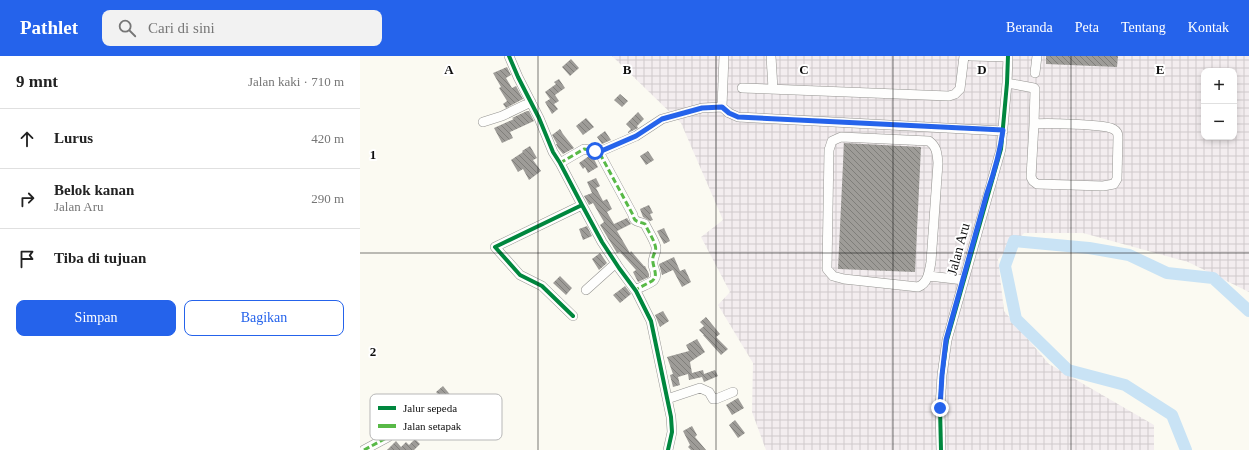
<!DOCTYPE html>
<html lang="id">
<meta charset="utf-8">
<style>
:root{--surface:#fff;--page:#f2f2f2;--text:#222;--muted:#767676;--line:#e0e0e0;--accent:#2563eb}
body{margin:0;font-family:Georgia,serif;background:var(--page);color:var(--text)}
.controls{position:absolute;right:12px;top:12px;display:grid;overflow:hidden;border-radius:8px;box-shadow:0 2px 6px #0003}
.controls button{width:36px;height:36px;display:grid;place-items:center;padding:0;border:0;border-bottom:1px solid var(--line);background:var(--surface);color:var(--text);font:20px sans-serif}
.stop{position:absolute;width:12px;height:12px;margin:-9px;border:3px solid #2563eb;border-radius:50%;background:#fff}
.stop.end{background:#2563eb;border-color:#fff;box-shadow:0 1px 4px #0008}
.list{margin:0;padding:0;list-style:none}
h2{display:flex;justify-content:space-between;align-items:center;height:52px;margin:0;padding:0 16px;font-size:17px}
h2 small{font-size:13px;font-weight:400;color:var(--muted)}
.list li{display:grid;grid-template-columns:26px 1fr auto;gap:12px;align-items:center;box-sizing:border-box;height:60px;padding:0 16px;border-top:1px solid var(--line)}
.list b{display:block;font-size:15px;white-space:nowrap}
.list p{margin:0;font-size:13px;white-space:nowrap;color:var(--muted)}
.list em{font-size:13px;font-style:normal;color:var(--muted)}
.actions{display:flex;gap:8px;padding:12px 16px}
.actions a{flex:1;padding:9px 0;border:1px solid var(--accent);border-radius:8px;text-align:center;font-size:14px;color:var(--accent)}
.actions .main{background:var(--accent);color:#fff}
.icon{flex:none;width:22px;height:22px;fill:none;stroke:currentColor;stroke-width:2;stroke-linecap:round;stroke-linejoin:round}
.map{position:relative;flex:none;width:889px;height:394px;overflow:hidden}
header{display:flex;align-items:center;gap:24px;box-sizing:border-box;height:56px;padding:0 20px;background:var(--accent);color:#fff}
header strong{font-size:19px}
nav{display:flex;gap:22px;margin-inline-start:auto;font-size:14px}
.search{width:280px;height:36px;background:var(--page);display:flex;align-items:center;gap:10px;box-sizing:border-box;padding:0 14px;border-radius:8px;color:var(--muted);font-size:15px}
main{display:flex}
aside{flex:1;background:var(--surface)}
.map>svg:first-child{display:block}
</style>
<header>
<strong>Pathlet</strong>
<div class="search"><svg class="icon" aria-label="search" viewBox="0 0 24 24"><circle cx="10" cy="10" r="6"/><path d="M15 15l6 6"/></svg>Cari di sini</div>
<nav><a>Beranda</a><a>Peta</a><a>Tentang</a><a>Kontak</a></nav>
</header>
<main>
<aside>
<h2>9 mnt<small>Jalan kaki · 710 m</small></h2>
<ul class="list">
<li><svg class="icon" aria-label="ahead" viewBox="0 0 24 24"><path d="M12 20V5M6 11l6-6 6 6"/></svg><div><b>Lurus</b></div><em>420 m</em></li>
<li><svg class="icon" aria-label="right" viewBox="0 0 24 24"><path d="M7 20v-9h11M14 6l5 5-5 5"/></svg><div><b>Belok kanan</b><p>Jalan Aru</p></div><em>290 m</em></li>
<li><svg class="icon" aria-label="arrive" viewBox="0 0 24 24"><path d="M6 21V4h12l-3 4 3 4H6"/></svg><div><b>Tiba di tujuan</b></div></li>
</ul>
<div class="actions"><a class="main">Simpan</a><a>Bagikan</a></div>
</aside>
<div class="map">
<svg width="889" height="394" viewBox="0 0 889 394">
<defs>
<pattern id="industrial-grid" width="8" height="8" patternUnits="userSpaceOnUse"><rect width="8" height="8" fill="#f3edef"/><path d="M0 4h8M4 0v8" fill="none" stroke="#cfcacc"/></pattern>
<pattern id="building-back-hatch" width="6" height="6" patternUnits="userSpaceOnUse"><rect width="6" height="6" fill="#9e9c98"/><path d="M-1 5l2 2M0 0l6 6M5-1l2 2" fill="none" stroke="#7f7e7a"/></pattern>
</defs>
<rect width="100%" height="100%" fill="#fbfaf2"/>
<path fill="url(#industrial-grid)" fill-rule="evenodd" d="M 252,0 L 889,0 L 889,236 L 828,206 L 723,177 L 664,177 L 638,203 L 644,255 L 689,308 L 794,369 L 794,394 L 406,394 L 392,356 L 393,307 L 358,249 L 370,236 L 341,181 L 363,164 L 321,67 ZM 844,15 L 874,15 L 874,81 L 844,81 Z"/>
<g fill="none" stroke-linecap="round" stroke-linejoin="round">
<path stroke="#c9e3f5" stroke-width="12" d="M 826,394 L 812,359 L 765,329 L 708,314 L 656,263 L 645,210 L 654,185 L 729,192 L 769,199 L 807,217 L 853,222 L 889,255"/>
</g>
<path fill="url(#building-back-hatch)" d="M 686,0 L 758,0 L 757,11 L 686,8 Z
M 211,3 L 219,12 L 210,20 L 202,11 Z
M 147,11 L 151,19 L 146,22 L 152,32 L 156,30 L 163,43 L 146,52 L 143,48 L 147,45 L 139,32 L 141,31 L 133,17 Z
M 199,23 L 205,32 L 195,39 L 199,45 L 194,48 L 198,53 L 192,58 L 185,46 L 190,43 L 185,36 L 196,28 L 194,26 Z
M 260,38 L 268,45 L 262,51 L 254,44 Z
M 167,55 L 169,55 L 174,65 L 150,76 L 153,82 L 142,87 L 134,72 L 154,63 L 152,62 Z
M 278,56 L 284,63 L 277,70 L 278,72 L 268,77 L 268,76 L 271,73 L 266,68 Z
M 226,62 L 234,71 L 223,79 L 216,70 Z
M 200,73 L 203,78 L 214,92 L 203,98 L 198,92 L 196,88 L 197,88 L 192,79 Z
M 245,75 L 251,84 L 242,88 L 237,81 Z
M 484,87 L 561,91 L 555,216 L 478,213 Z
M 170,90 L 177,102 L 173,104 L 181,115 L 169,124 L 163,113 L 158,116 L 151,104 L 163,96 L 162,95 Z
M 288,95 L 294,104 L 286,109 L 280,100 Z
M 229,100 L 233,101 L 238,111 L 228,117 L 225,111 L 223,113 L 219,107 Z
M 236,122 L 240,130 L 236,132 L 243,145 L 247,143 L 252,153 L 247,156 L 254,168 L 267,162 L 271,168 L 257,175 L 270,197 L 271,195 L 284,210 L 285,210 L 289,218 L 289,221 L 278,226 L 273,216 L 276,214 L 260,196 L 257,197 L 240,169 L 244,166 L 233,147 L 229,149 L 224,140 L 232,137 L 227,126 Z
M 289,149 L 293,157 L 290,158 L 293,164 L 290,165 L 283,161 L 280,153 Z
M 227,170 L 232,180 L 223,184 L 219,173 Z
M 304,172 L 310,185 L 304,188 L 297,175 Z
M 240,197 L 247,207 L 239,214 L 232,203 Z
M 314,201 L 320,215 L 325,213 L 331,226 L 322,231 L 313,214 L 302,219 L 299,208 Z
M 200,220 L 212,232 L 206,239 L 193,227 Z
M 265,230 L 271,238 L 260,247 L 253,239 Z
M 303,255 L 309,265 L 300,271 L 295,259 Z
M 346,261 L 360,278 L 356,281 L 368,293 L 361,299 L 343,279 L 344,279 L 339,274 L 344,270 L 340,266 Z
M 337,283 L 345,296 L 330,306 L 332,317 L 343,314 L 344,318 L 355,314 L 358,320 L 344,326 L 342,321 L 329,324 L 328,318 L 318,321 L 320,329 L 313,331 L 310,319 L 313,318 L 307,301 L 329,295 L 326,289 Z
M 83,330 L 92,341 L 86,347 L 76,336 Z
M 378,342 L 384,352 L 372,359 L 366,349 Z
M 375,364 L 385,377 L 378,382 L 369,369 Z
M 332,370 L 337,379 L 335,381 L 346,394 L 331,394 L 328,391 L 330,389 L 323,375 Z
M 55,383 L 60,388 L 54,394 L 27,394 L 36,385 L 41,391 L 46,386 L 49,389 Z"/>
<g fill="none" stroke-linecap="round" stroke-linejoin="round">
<g stroke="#959491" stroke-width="10">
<path id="minor" d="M 149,0 L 158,21 L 179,62 L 193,96 L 200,107 L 222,149 L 242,186 L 259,212 L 276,235 L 291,265 L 311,361 L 312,376 L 308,394
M 364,0 L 362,51 L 369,57 L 378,61 L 643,75
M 411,0 L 413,33
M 610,0 L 648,1
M 675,17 L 677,0
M 647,27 L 674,32 L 675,33 L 674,68 C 685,67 745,68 753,73 C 757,75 758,77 758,81 L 757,123 L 754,128 L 743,130 L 677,128 L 673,125 L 671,121 L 674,68
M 382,32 L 589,40 L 595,38 L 600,33 L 604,0
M 123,66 L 142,60 L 171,46
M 481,81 L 569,85 C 577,91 577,97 578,107 L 571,206 C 569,217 568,227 558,231 L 484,223 L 473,220 L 467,213 L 469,94 L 472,85 Z
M 239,96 L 273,159 C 274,167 279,165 285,168 C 288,175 294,183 296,191 C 297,197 292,202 293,209 C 294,214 298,219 294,224 C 290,228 280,231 275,234
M 200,107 L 224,93 L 239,96 L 276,80 L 302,63 L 342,52 L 362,51
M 569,220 L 604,224
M 226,234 L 256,207
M 213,260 L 182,230 L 160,219 L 135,191 L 222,149
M 307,343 L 340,332 L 349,336 L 353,343 L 356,343 L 373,336
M 4,394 L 28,381
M 581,394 L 580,352 L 582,319 L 587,284 L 641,93 L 647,27 L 648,0"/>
</g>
<use href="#minor" stroke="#fefefd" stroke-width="9"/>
<path stroke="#58b947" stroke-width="3" stroke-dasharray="6 3" stroke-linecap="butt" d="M 200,107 L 224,93 L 239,96 L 273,159 C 274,167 279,165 285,168 C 288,175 293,182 295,189 C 297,194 294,197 293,201 C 291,210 300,219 292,225 L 275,234
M 4,394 L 28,381"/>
<g stroke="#fff" stroke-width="6">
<path id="cycleway" d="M 149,0 L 158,21 L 179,62 L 193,96 L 200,107 L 222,149 L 242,186 L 259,212 L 276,235 L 291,265 L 311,361 L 312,376 L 308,394
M 213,260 L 182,230 L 160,219 L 135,191 L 222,149
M 581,394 L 580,352 L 582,319 L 587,284 L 641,93 L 647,27 L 648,0"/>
</g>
<use href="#cycleway" stroke="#00873e" stroke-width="4"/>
</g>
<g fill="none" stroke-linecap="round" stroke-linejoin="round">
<path stroke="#2563eb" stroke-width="5" d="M 235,95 L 239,96 L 276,80 L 302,63 L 342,52 L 362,51 L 369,57 L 378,61 L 643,74 C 640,96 634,117 627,137 L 586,284 L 582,319 L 580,352"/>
</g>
<path fill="none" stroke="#0e0e0e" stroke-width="1" stroke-opacity="0.55" d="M 178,0 L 178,394M 356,0 L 356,394M 533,0 L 533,394M 711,0 L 711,394M 0,197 L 889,197"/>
<g text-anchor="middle" stroke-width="4" stroke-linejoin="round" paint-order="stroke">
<g font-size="14" fill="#0e0e0e" stroke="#fff">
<text transform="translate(598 193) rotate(-75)" y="5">Jalan Aru</text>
</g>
</g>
<rect x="10" y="338" width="132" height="46" rx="6" fill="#fff" stroke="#b7b7b7" stroke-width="1"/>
<rect x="18" y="350" width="18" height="4" fill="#00873e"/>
<rect x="18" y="368" width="18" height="4" fill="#58b947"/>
<g font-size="11" fill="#0e0e0e">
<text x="43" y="356">Jalur sepeda</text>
<text x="43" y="374">Jalan setapak</text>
</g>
<g font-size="13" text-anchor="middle" font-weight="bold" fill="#0e0e0e" stroke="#fff" stroke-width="4" stroke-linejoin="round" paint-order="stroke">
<text x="89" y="18">A</text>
<text x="267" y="18">B</text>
<text x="444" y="18">C</text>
<text x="622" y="18">D</text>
<text x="800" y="18">E</text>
<text x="13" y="103">1</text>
<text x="13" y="300">2</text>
</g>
</svg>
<div class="controls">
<button>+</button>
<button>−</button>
</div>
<div class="stop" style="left:235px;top:95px"></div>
<div class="stop end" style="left:580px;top:352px"></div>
</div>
</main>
